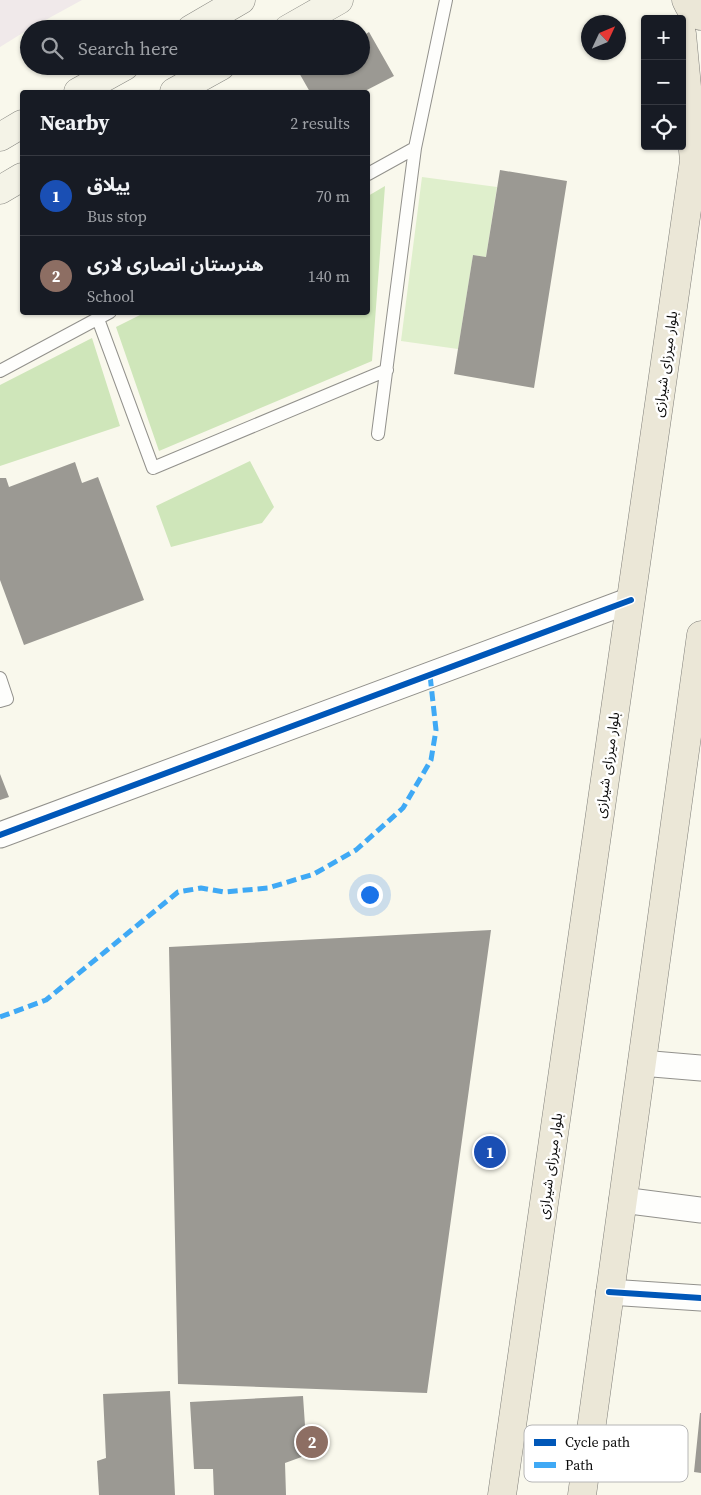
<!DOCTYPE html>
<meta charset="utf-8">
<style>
:root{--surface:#171b24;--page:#242831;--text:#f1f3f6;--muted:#9ea1a6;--line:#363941;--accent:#afb0af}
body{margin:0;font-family:"Source Serif 4","Noto Sans Arabic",serif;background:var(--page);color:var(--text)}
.controls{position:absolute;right:15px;top:15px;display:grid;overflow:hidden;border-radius:5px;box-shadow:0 1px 4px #0004}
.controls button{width:45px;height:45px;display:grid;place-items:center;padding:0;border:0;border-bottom:1px solid var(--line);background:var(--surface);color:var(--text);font:25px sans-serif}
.compass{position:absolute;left:581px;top:15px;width:45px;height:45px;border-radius:50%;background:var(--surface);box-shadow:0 1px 4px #0004;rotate:46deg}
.you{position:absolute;left:369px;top:894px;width:18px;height:18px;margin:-12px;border:4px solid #fff;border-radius:50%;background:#1a73e8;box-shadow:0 0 0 8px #1a73e833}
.badge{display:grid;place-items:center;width:32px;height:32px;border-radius:50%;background:var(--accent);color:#fff;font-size:16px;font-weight:700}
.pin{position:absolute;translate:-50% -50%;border:2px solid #fff;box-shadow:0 1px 5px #0006}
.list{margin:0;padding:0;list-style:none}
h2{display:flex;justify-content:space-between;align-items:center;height:65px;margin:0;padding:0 20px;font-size:21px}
h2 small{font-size:16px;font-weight:400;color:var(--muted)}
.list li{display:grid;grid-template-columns:32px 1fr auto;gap:15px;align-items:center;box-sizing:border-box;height:80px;padding:0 20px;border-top:1px solid var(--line)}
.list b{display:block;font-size:19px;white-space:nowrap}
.list p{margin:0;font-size:16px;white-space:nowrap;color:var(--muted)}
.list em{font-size:16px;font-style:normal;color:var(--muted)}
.icon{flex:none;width:28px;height:28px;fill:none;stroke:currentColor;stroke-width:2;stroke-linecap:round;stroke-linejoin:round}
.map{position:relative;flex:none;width:701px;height:1495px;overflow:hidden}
.search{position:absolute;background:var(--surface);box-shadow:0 1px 4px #0004;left:20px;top:20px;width:350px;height:55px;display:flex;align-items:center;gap:12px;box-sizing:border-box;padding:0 18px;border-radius:28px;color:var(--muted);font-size:19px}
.panel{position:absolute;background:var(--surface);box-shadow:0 1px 4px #0004;left:20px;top:90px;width:350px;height:225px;border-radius:5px}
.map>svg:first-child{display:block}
</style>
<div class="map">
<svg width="701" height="1495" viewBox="0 0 701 1495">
<rect width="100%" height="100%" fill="#f9f8ec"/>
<path fill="#f0e9ea" d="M 0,0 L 82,0 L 29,29 L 0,47 Z"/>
<path fill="#dfefcc" d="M 422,177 L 497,187 L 486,257 L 473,255 L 458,349 L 401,341 Z"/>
<path fill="#cfe6ba" d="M 385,186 L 372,361 L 159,451 L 116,327 L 144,313 L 368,312 L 368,196 Z
M 92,338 L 120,426 L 0,466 L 0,385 Z
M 250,461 L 274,507 L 262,523 L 171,547 L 156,506 Z"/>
<path fill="#9b9993" d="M 369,32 L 394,76 L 363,92 L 310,92 L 298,71 L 308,66 L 361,66 L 361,37 Z
M 500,170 L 567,181 L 534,388 L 454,374 L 473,255 L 486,257 Z
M 75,462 L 82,483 L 98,477 L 144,600 L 24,645 L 0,580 L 0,478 L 6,478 L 9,487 Z
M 0,774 L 9,797 L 0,800 Z
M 491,930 L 427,1393 L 178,1384 L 169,947 Z
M 170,1391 L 175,1495 L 99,1495 L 97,1461 L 106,1458 L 103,1394 Z
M 303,1396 L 307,1455 L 285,1463 L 286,1495 L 214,1495 L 213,1469 L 194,1469 L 190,1402 Z
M 700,1413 L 701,1413 L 701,1473 L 694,1472 Z"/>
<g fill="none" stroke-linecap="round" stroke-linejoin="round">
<g stroke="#92918c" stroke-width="14">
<path id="lane" d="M 368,174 L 415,148
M 98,319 L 153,468 L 387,370
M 0,371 L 110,312
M 378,434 L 415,148 L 446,0
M 0,678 L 7,699 L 0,701"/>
</g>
<g stroke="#92918c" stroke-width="27">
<path id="street" d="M 0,835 L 631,600
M 641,1063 L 701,1068
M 622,1200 L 701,1210
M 609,1292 L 701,1298"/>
</g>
<g stroke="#888882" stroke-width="29">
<path id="secondary" d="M 191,29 L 241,0
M 288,29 L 339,0
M 78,92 L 125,66
M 174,92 L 221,66
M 0,137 L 22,124
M 0,190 L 22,177"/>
</g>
<g stroke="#7f7e79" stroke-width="29">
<path id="primary" d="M 686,0 L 689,6 L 701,16
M 502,1495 L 694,161 L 682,34
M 582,1495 L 701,635"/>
</g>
<use href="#lane" stroke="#fefefc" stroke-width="12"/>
<use href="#street" stroke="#fefefc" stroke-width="25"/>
<use href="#secondary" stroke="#f4f3e7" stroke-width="28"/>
<use href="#primary" stroke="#ebe7d7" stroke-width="28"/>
<path stroke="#3fa9f5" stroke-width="5" stroke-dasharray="10 5" stroke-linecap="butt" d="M 0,1017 L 46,1000 L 178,892 L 201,888 L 224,892 L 268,888 L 314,874 L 356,850 L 403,808 L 431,760 L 436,730 L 430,675"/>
<g stroke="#fff" stroke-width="9">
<path id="cycleway" d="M 0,835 L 631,600
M 609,1292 L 701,1298"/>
</g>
<use href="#cycleway" stroke="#0057b8" stroke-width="6"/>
</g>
<g text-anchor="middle" stroke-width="5" stroke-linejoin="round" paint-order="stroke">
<g font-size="14" fill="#0a0a0a" stroke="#fff">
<text transform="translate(665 364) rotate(-82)" y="5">بلوار میرزای شیرازی</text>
<text transform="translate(607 765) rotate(-82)" y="5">بلوار میرزای شیرازی</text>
<text transform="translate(550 1166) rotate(-82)" y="5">بلوار میرزای شیرازی</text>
</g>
</g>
<rect x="524" y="1425" width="164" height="57" rx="8" fill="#fff" stroke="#b6b6b6" stroke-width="1"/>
<rect x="534" y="1439" width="22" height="7" fill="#0057b8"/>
<rect x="534" y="1462" width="22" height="6" fill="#3fa9f5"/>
<g font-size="14" fill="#0a0a0a">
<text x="565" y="1447">Cycle path</text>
<text x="565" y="1470">Path</text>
</g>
</svg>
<div class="controls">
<button>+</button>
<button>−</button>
<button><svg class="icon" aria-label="locate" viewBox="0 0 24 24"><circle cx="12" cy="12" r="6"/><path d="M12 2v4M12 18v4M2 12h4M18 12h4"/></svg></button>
</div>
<svg class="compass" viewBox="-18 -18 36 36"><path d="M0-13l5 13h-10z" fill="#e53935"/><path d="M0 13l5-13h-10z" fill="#9ea1a6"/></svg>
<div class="you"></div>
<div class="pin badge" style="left:490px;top:1152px;background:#1a4fb4">1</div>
<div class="pin badge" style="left:312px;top:1442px;background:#8d6e63">2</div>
<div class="search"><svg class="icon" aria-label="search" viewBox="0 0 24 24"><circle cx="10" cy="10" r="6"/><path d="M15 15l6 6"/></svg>Search here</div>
<section class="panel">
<h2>Nearby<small>2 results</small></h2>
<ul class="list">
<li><span class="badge" style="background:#1a4fb4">1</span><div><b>ییلاق</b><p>Bus stop</p></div><em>70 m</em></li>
<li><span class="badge" style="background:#8d6e63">2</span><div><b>هنرستان انصاری لاری</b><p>School</p></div><em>140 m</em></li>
</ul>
</section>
</div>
